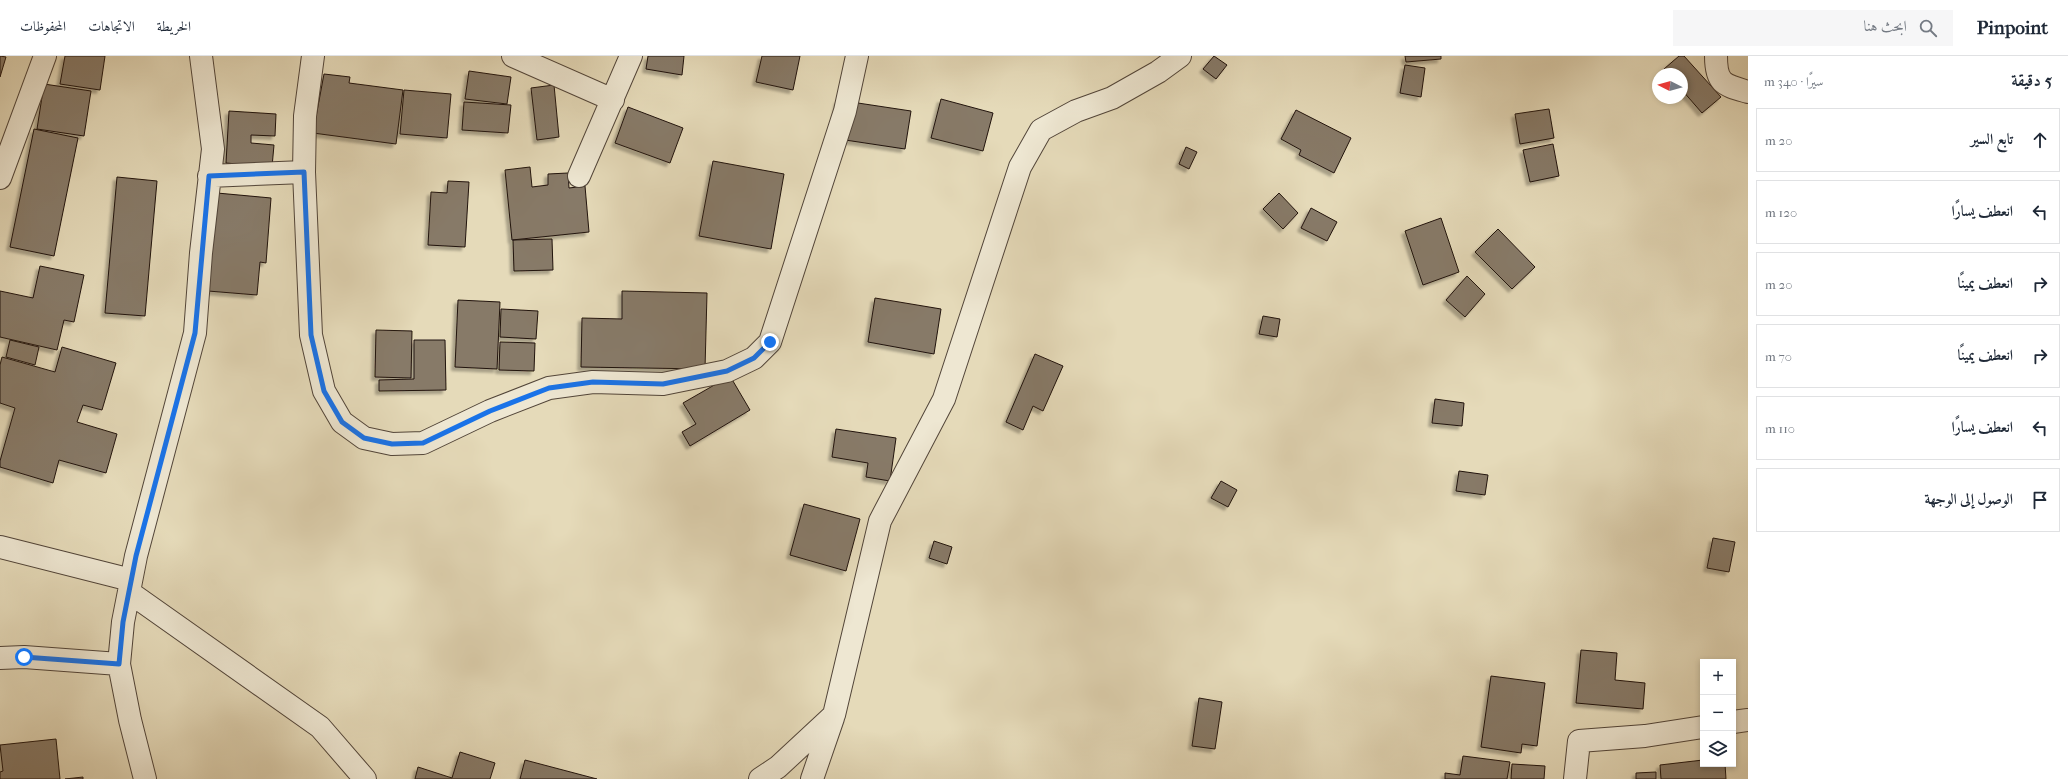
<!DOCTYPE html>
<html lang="ar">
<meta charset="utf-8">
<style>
:root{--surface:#fff;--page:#f6f6f7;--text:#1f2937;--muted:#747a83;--line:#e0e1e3}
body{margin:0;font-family:"IM FELL French Canon",Amiri,serif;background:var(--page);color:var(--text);direction:rtl}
.controls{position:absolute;right:12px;bottom:12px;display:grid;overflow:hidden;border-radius:0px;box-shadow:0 2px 6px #0003}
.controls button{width:36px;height:36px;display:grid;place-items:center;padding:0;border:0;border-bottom:1px solid var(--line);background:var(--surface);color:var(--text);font:20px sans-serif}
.compass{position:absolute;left:1652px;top:12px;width:36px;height:36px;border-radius:50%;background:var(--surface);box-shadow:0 2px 6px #0003;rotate:276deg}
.stop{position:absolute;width:12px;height:12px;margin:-9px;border:3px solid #1a73e8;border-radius:50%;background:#fff}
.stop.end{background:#1a73e8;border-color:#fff;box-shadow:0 1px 4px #0008}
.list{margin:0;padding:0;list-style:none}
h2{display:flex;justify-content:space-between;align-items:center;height:52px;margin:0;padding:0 16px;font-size:17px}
h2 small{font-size:13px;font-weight:400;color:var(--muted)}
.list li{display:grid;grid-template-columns:26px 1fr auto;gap:12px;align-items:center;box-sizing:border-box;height:64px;margin:0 8px 8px;padding:0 8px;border:1px solid var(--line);border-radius:0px}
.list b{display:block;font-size:15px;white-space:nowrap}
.list em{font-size:13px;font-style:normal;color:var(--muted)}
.icon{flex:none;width:22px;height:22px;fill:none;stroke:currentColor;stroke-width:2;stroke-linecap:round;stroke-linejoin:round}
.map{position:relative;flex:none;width:1748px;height:723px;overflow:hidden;direction:ltr}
header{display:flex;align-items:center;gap:24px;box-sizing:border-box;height:56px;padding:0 20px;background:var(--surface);border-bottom:1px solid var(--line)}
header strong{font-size:19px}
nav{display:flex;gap:22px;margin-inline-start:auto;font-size:14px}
.search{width:280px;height:36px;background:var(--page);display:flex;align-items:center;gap:10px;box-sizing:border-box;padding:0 14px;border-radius:0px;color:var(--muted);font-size:15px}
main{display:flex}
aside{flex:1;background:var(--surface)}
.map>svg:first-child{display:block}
</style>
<header>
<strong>Pinpoint</strong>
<div class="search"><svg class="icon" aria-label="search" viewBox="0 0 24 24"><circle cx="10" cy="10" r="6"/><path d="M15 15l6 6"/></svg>ابحث هنا</div>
<nav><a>الخريطة</a><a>الاتجاهات</a><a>المحفوظات</a></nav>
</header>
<main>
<aside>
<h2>5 دقيقة<small>سيرًا · 340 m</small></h2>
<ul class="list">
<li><svg class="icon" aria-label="ahead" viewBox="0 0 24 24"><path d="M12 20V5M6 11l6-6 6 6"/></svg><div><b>تابع السير</b></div><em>20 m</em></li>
<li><svg class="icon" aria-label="left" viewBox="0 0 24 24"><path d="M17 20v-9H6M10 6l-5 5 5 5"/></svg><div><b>انعطف يسارًا</b></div><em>120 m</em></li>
<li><svg class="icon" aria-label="right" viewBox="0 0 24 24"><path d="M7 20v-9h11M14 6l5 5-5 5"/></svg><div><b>انعطف يمينًا</b></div><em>20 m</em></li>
<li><svg class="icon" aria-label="right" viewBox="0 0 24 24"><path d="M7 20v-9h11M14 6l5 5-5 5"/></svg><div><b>انعطف يمينًا</b></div><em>70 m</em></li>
<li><svg class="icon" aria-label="left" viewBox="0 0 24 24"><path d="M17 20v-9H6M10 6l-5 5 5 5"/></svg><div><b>انعطف يسارًا</b></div><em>110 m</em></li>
<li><svg class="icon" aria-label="arrive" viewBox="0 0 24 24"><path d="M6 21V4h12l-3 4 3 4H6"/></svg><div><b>الوصول إلى الوجهة</b></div></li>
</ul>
</aside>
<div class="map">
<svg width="1748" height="723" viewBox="0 0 1748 723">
<defs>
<filter id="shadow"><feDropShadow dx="-3.5" dy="3.5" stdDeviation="1" flood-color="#0004"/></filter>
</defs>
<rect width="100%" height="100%" fill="#e5dab9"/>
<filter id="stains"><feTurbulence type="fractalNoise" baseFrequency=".005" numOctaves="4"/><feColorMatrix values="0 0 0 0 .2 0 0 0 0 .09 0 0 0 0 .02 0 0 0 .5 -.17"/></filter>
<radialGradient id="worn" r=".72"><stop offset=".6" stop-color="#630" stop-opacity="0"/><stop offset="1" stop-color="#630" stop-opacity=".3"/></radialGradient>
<path fill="#877a67" stroke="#21130e" filter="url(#shadow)" d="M 0,0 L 6,1 L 0,21 Z
M 65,0 L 105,0 L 100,34 L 60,28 Z
M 648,0 L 684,0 L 682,19 L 646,13 Z
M 762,0 L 800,0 L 793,34 L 756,26 Z
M 1214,0 L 1227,9 L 1216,23 L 1203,13 Z
M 1405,0 L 1441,0 L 1441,3 L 1406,6 Z
M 1679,0 L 1684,0 L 1721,41 L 1702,57 L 1682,34 L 1682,18 L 1668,18 L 1664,13 Z
M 1405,9 L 1425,12 L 1421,41 L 1400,37 Z
M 469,15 L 511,21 L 507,48 L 465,43 Z
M 324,18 L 350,21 L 349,27 L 403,34 L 396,88 L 313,77 Z
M 44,28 L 91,35 L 84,80 L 37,73 Z
M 554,29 L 559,81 L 537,84 L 531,32 Z
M 404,34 L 451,38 L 447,82 L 400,78 Z
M 941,43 L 993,57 L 983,95 L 931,82 Z
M 838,44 L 911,55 L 905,93 L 832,82 Z
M 464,46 L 511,49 L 508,77 L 462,74 Z
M 628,51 L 683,72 L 670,107 L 615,87 Z
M 1549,53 L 1554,82 L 1520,88 L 1515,58 Z
M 1296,54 L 1351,82 L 1334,117 L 1299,99 L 1301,94 L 1281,83 Z
M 229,55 L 276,58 L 275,80 L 251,79 L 251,87 L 274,89 L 272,111 L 226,107 Z
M 34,73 L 78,82 L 54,200 L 10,191 Z
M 1553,88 L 1559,120 L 1530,126 L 1523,94 Z
M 1186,91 L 1197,96 L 1189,113 L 1179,108 Z
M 713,105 L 784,118 L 771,193 L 699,180 Z
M 530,111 L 532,131 L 548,129 L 548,118 L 568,117 L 569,132 L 585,130 L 589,176 L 512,184 L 505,114 Z
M 117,121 L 157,125 L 145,260 L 105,257 Z
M 448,125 L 469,126 L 465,191 L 428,189 L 431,136 L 447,137 Z
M 217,137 L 271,142 L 266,207 L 260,206 L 257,239 L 208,235 Z
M 1279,137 L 1298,157 L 1283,173 L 1263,153 Z
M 1311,152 L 1337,166 L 1327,185 L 1301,172 Z
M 1441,162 L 1459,216 L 1423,229 L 1405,175 Z
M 1498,173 L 1535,211 L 1512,233 L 1475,196 Z
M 552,183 L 553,214 L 514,215 L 513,184 Z
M 40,210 L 84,219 L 74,266 L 64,264 L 57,294 L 0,281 L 0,235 L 33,242 Z
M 1467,220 L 1485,238 L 1465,261 L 1446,244 Z
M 622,235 L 707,237 L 705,313 L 581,311 L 582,262 L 622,263 Z
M 875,242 L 941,253 L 934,298 L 868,286 Z
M 458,244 L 500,246 L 497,313 L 455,311 Z
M 501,253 L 538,255 L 536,283 L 500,281 Z
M 1263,260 L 1280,263 L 1277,281 L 1259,278 Z
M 376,274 L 412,275 L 411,322 L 375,321 Z
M 10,284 L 39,291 L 35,309 L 6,301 Z
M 414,284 L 445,284 L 446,334 L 379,335 L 379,324 L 414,323 Z
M 500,286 L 535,287 L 534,315 L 499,314 Z
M 62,291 L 116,307 L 102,354 L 83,349 L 77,366 L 117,378 L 106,417 L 59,404 L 53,427 L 0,411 L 0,405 L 15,352 L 0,347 L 0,309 L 2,301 L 55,316 Z
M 1035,298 L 1063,310 L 1043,355 L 1033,350 L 1023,374 L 1006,366 Z
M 730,320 L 750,354 L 690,390 L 682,376 L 696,368 L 683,347 Z
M 1435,343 L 1464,347 L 1462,370 L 1432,367 Z
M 836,373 L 896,382 L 890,425 L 866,421 L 868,407 L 832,401 Z
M 1459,415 L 1488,419 L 1485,439 L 1456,435 Z
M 1221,425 L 1237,434 L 1228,451 L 1211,442 Z
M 804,448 L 860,463 L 846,515 L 790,499 Z
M 1713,482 L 1735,486 L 1729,516 L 1707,512 Z
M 934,485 L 952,491 L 947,508 L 929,502 Z
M 1581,594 L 1617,597 L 1615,624 L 1645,627 L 1643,653 L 1576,647 Z
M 1491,620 L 1545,627 L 1537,690 L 1522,688 L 1521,697 L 1481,691 Z
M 1199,642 L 1222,646 L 1215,693 L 1192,690 Z
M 56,683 L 60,723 L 0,723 L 0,716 L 3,715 L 0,689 Z
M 460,696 L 495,707 L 490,723 L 415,723 L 418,711 L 452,722 Z
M 1463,700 L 1510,706 L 1507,723 L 1445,723 L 1445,717 L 1460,719 Z
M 525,704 L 597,723 L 520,723 Z
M 1703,704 L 1703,708 L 1725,708 L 1726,723 L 1661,723 L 1660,709 Z
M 1512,708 L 1545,710 L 1544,723 L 1511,723 Z
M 1656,716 L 1656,723 L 1636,723 L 1636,717 Z
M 83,721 L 83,723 L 65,723 Z"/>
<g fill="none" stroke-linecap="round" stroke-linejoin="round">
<g stroke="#524539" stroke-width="24">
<path id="minor" d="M 313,0 L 305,60 L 304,116 L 311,279 L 324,335 L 342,366 L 364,382 L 392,388 L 423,387 L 490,355 L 549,332 L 593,326 L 663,328 L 727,315 L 754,302 L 770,286 L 845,55 L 857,0
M 513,0 L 613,44
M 1716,0 C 1716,28 1724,29 1748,36
M 209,120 L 304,116
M 579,120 L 631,0
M 0,122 L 45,0
M 0,491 L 131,524
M 129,536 L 320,671 L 365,723
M 0,602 L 24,601 L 119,608
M 1733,666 L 1748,664
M 145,723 L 130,664 L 119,608 L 123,566 L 136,500 L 195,277 L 201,197 L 213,93 L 201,0
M 760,723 L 778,711 L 834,659 L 880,465 L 944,343 L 1020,111 L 1041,74 L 1076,55 L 1112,42 L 1158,16 L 1180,0
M 812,723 L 833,662
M 1575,723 L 1579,685 L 1645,680 L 1703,671"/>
</g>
<use href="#minor" stroke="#eee7d2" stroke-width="22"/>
</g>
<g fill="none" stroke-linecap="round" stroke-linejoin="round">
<path stroke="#1a73e8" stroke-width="5" d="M 24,601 L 119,608 L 123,566 L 136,500 L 195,277 L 209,120 L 304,116 L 311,279 L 324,335 L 342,366 L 364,382 L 392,388 L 423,387 L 490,355 L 549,332 L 593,326 L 663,328 L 727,315 L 754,302 L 770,286"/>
</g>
<rect width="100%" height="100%" filter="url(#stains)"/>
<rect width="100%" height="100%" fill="url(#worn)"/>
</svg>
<div class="controls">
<button>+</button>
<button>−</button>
<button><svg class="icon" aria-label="layers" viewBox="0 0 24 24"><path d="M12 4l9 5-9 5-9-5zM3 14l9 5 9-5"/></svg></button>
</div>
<svg class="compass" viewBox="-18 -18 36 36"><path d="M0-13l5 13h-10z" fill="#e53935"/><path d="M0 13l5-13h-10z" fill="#747a83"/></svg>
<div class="stop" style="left:24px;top:601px"></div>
<div class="stop end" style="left:770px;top:286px"></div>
</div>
</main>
